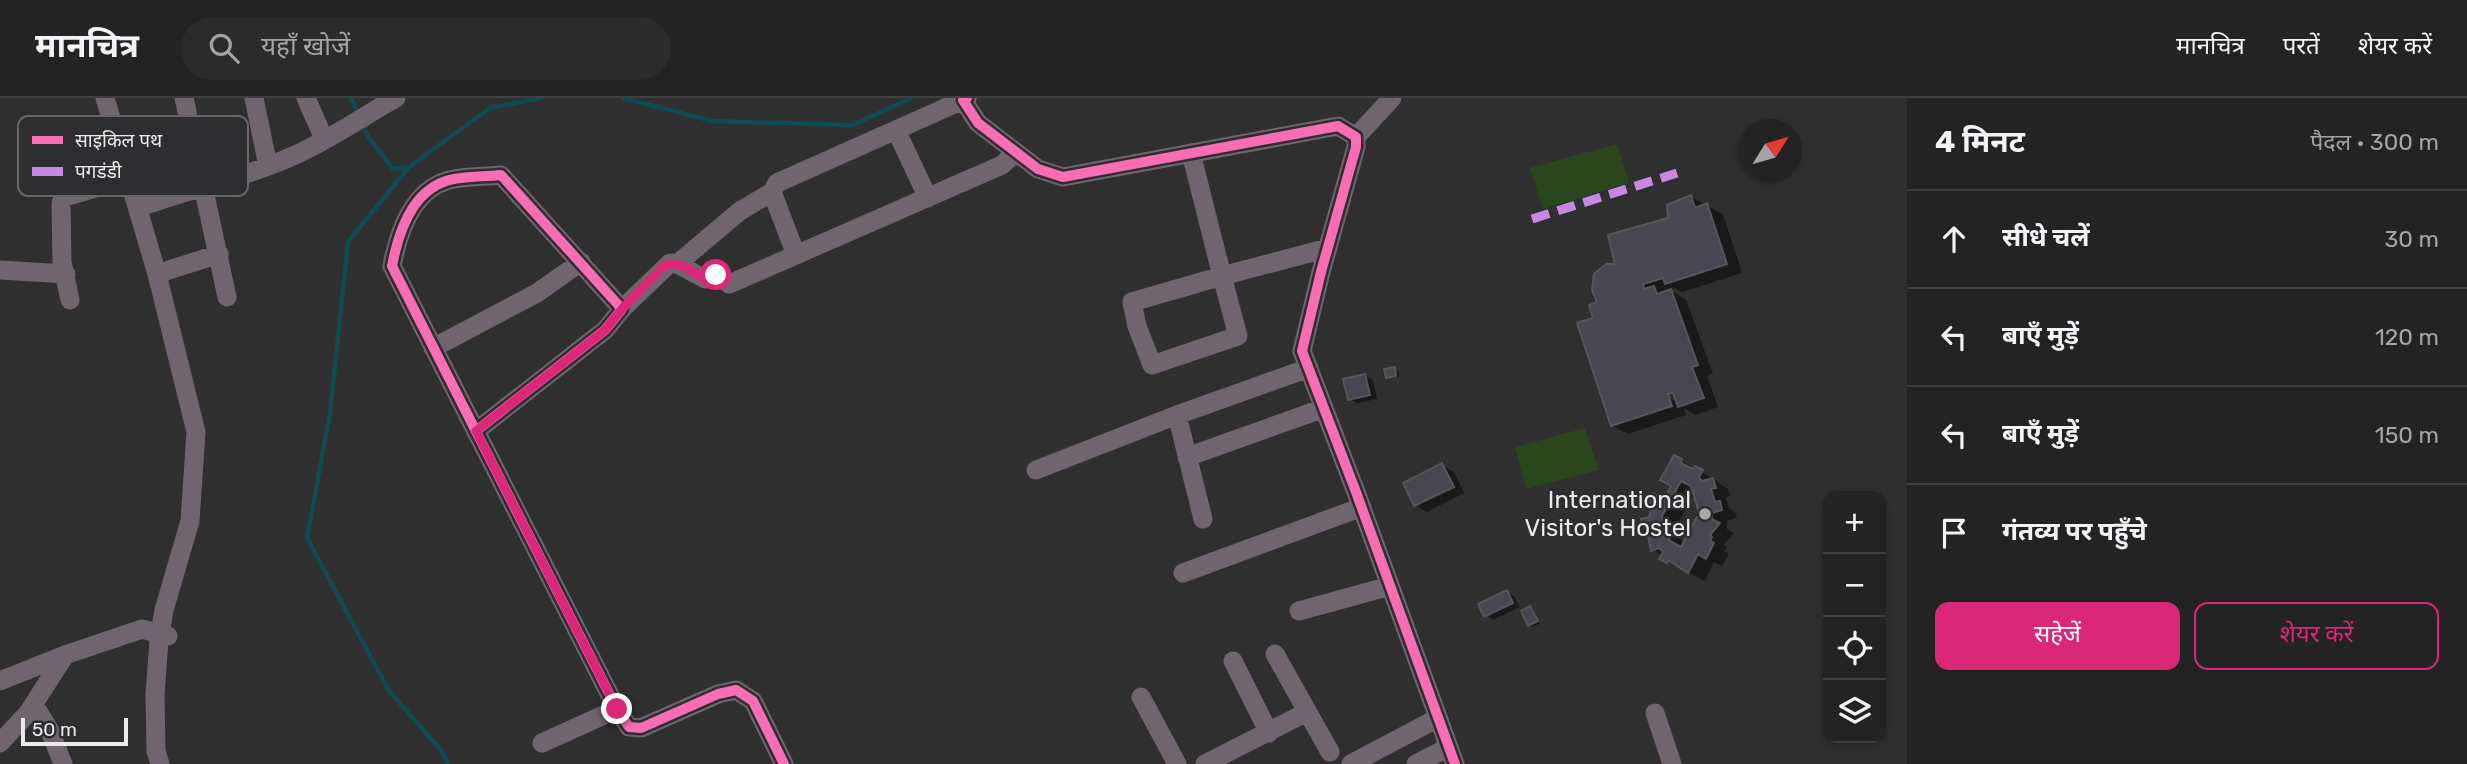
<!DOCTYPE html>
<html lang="hi">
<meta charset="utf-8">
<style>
:root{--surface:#232324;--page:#2b2b2c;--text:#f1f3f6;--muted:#a3a4a6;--line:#404041;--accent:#db2777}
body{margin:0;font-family:Rubik,"Noto Sans Devanagari",sans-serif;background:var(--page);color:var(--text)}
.controls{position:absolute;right:21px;bottom:21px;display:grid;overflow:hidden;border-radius:14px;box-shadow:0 2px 5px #0004}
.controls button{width:63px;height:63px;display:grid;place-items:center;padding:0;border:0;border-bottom:2px solid var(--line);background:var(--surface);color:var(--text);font:35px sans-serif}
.compass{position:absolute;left:1739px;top:21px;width:63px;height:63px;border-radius:50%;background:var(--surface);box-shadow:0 2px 5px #0004;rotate:53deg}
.scale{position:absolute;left:21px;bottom:18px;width:107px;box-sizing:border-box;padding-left:7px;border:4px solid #eaeaec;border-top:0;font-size:19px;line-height:24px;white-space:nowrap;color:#eaeaec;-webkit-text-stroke:5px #2e2e31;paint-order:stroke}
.stop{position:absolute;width:21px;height:21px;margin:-16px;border:5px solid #db2777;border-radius:50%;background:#fff}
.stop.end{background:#db2777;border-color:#fff;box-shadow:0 2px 7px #0008}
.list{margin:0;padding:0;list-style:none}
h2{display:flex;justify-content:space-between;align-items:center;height:91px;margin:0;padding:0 28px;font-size:30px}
h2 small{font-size:23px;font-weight:400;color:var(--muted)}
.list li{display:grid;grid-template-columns:46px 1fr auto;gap:21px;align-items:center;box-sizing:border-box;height:98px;padding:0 28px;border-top:2px solid var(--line)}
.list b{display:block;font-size:26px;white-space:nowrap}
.list em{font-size:23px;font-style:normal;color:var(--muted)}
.actions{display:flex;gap:14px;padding:21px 28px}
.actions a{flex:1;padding:16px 0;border:2px solid var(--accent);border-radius:14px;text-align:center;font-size:24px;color:var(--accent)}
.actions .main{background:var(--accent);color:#fff}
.icon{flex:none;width:38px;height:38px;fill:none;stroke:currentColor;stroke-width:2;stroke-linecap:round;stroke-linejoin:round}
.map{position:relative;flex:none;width:1907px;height:666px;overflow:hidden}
header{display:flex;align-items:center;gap:42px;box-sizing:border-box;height:98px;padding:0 35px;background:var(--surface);border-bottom:2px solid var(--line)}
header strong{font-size:33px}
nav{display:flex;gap:38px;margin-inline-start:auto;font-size:24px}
.search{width:490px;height:63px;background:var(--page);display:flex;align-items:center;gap:18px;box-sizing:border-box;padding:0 24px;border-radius:38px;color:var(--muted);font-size:26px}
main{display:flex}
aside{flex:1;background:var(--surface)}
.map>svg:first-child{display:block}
</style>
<header>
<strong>मानचित्र</strong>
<div class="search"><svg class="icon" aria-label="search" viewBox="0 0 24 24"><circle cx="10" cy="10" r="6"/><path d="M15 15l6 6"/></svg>यहाँ खोजें</div>
<nav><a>मानचित्र</a><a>परतें</a><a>शेयर करें</a></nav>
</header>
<main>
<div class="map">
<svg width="1907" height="666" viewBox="0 0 1907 666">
<rect width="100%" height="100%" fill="#2f2f30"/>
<path fill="#29471b" d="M 1617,46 L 1629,85 L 1543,111 L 1530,70 Z
M 1585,330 L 1599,372 L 1526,391 L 1515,349 Z"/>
<path fill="#0007" fill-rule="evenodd" d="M 1691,99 L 1723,116 L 1742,175 L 1682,194 L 1675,190 L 1668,191 L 1686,202 L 1713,276 L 1707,278 L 1718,309 L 1695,317 L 1684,310 L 1686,317 L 1628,336 L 1612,327 L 1595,221 L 1599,206 L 1617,168 L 1670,121 ZM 1661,291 L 1677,300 L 1677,304 L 1659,294 Z
M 1394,271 L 1398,273 L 1399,279 L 1388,279 Z
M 1365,278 L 1373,282 L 1377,301 L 1357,305 L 1350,301 Z
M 1675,359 L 1717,383 L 1717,384 L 1728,391 L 1730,398 L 1726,400 L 1729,410 L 1735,414 L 1737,420 L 1727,423 L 1727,431 L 1734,435 L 1724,447 L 1727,449 L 1724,453 L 1729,456 L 1722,468 L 1714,464 L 1705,483 L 1662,460 L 1663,458 L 1652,451 L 1651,420 L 1665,403 L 1673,387 ZM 1695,395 L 1701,415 L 1683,448 L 1677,427 Z
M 1442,367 L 1454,374 L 1464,395 L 1427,414 L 1415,407 Z
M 1507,494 L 1515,499 L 1519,509 L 1493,522 L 1486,517 Z
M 1530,510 L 1540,525 L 1533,529 L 1530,527 Z"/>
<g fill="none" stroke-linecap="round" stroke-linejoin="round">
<path stroke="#0e4b52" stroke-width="4.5" d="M 351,0 L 358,15
M 623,0 L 712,23 L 853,27 L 911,0
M 363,26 L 367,37 L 393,71 L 407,69
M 448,666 L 441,652 L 389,593 L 307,440 L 330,315 L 348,144 L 409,69 L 490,10 L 541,0"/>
</g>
<path fill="#474652" stroke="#565657" stroke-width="2" fill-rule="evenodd" d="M 1691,97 L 1695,110 L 1707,105 L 1727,166 L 1665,186 L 1663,180 L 1643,186 L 1644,191 L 1654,188 L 1657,196 L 1671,191 L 1698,267 L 1692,269 L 1704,300 L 1678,309 L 1673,295 L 1668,296 L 1672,308 L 1611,328 L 1577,225 L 1593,220 L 1589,207 L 1597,204 L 1592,192 L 1594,176 L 1606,166 L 1615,166 L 1608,137 L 1668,120 L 1667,107 Z
M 1395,269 L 1396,278 L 1386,280 L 1384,271 Z
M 1365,276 L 1370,297 L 1348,302 L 1343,281 Z
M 1674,357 L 1682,361 L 1681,365 L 1693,371 L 1695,368 L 1703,372 L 1699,379 L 1702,383 L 1713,380 L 1716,390 L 1711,391 L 1715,404 L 1720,403 L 1722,412 L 1712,415 L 1712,421 L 1720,425 L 1710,437 L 1712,439 L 1710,443 L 1714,445 L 1706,461 L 1698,456 L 1688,475 L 1668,462 L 1667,465 L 1659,461 L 1663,454 L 1659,450 L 1651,453 L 1646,429 L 1644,429 L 1641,421 L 1649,419 L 1651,412 L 1642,407 L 1646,400 L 1649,402 L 1653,395 L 1664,401 L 1671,388 L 1660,382 ZM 1681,383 L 1691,388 L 1699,415 L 1681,449 L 1670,443 L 1662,418 Z
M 1442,365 L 1454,389 L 1414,408 L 1403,385 Z
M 1507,492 L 1513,505 L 1484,519 L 1478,506 Z
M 1530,508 L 1538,523 L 1528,528 L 1521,513 Z"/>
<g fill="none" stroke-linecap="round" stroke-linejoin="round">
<path stroke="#70656e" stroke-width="19" d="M 105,0 L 157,176 L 196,334 L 190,423 L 164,512 L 159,542 L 155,597 L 156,653 L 160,666
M 184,0 L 227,199
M 254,0 L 268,68
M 306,0 L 324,41
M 967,0 L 963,2 L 978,25 L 1038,71 L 1063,79 L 1338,28 L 1356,39 L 1356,49 L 1321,174 L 1302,253 L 1356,394 L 1455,666
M 896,32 L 928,100
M 1356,39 L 1392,0
M 1191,55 L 1222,178 L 1328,150
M 146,107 C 195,90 246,79 293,58 C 329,42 362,19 396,0
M 796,157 L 772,94 L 777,85 L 963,2
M 677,166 L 740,113 L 772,94
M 0,172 L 66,176
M 166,173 L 219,156
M 1222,178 L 1238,238 L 1152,267 L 1137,228 L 1132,204 Z
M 70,202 L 62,164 L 61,105 L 65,99 L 137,78
M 622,211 L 670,165 L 677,166 L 705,181 C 716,177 720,177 729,186 L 734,184 L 1002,67 L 1016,54
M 433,250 L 537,195 L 581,164
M 1177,317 L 1203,421
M 476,333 L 605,232 L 622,211 L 501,77 C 483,79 462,78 446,83 C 412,94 398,136 392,168 L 617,611 L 629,629 L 641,630 L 718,596 L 736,592 L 753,603 L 784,666
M 1187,359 L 1324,310
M 1036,372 L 1177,317 L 1309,270
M 1183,475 L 1362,409
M 1299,513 L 1390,488
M 1275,556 L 1330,654
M 1233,563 L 1269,635
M 0,583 L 65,557 L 142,531 L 168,538
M 1141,599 L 1177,666
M 34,607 L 50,633 L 63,666
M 1655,615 L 1672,666
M 0,645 L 28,615 L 65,557
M 542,645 L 617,611
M 1205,666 L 1307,614
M 1351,666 L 1438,620
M 1416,666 L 1449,649"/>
<path stroke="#c787e3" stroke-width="9" stroke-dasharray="18 9" stroke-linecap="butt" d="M 1532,121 L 1677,75"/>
<g stroke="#2e2e31" stroke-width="15">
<path id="cycleway" d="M 967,0 L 963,2 L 978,25 L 1038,71 L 1063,79 L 1338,28 L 1356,39 L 1356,49 L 1321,174 L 1302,253 L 1356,394 L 1455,666
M 476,333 L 605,232 L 622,211 L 501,77 C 483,79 462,78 446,83 C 412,94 398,136 392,168 L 617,611 L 629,629 L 641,630 L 718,596 L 736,592 L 753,603 L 784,666"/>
</g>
<use href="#cycleway" stroke="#f96db3" stroke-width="10"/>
</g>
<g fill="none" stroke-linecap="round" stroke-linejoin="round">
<path stroke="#db2777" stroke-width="9" d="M 617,611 L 476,333 L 605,232 L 622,211 L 663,169 C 677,160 692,174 705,181 L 716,177"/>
</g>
<circle fill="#a9a9aa" stroke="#2e2e31" stroke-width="2.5" cx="1705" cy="416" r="7"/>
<g text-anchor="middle" stroke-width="5" stroke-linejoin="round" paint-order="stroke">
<g font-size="24" fill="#eaeaec" stroke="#2e2e31" text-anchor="end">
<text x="1691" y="410">International<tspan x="1691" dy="28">Visitor's Hostel</tspan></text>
</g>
</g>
<rect x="18" y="18" width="230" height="80" rx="10" fill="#2e2e31" stroke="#666669" stroke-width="2"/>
<rect x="32" y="38" width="31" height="8" fill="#f96db3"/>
<rect x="32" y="69" width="31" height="9" fill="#c787e3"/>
<g font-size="19" fill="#eaeaec">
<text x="75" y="49">साइकिल पथ</text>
<text x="75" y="80">पगडंडी</text>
</g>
</svg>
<div class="controls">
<button>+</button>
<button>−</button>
<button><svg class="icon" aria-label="locate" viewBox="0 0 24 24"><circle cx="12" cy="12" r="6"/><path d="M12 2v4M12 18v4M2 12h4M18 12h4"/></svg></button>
<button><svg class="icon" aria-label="layers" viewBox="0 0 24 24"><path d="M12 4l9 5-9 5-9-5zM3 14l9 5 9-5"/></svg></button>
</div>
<svg class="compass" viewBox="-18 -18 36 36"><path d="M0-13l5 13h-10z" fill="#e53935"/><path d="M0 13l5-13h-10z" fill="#a3a4a6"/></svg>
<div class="scale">50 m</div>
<div class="stop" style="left:716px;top:177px"></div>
<div class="stop end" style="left:617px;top:611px"></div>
</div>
<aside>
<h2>4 मिनट<small>पैदल · 300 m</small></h2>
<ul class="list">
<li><svg class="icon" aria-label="ahead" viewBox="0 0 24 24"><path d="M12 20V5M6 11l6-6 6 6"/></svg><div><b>सीधे चलें</b></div><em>30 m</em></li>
<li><svg class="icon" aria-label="left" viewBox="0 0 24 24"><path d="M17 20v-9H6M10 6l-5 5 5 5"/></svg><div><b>बाएँ मुड़ें</b></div><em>120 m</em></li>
<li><svg class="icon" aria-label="left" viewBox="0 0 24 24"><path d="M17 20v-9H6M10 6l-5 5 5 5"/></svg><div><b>बाएँ मुड़ें</b></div><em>150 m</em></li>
<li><svg class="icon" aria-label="arrive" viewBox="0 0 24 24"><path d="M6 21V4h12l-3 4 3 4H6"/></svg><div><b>गंतव्य पर पहुँचे</b></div></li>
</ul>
<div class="actions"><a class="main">सहेजें</a><a>शेयर करें</a></div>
</aside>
</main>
